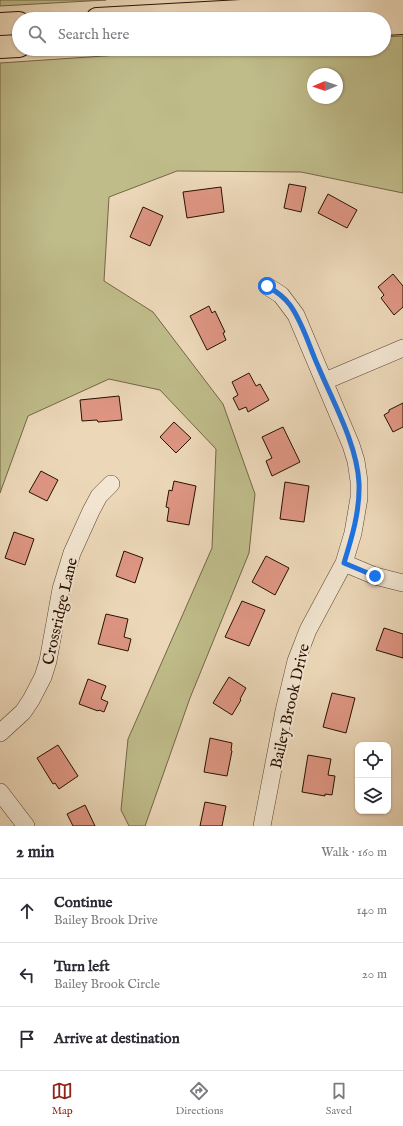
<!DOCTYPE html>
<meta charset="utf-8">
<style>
:root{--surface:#fff;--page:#f2f2f3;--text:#2b2b33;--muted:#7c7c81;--line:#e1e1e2;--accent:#8f2418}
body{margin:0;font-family:"IM FELL English",serif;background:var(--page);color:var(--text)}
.controls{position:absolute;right:12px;bottom:12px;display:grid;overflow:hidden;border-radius:8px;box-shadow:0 1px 3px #0004}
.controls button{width:36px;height:36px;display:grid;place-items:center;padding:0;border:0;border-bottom:1px solid var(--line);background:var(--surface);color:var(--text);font:20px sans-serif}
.compass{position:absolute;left:307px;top:68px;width:36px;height:36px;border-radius:50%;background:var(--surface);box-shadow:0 1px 3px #0004;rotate:268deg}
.stop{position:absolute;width:12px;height:12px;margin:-9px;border:3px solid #1a73e8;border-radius:50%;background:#fff}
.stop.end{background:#1a73e8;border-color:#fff;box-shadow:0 1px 4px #0008}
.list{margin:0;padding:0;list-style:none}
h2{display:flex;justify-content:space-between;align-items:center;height:52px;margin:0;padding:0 16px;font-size:17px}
h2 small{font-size:13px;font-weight:400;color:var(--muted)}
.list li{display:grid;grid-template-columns:26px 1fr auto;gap:12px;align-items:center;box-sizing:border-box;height:64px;padding:0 16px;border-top:1px solid var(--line)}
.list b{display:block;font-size:15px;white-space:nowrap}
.list p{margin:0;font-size:13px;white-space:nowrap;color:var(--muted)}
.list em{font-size:13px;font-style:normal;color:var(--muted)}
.icon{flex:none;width:22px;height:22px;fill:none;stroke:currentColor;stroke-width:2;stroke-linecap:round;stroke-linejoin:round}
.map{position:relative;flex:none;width:403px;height:826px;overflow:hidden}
.search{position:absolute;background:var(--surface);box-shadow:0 1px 3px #0004;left:12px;right:12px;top:12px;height:44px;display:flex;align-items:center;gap:10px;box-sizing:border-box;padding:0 14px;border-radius:22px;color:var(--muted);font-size:15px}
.sheet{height:244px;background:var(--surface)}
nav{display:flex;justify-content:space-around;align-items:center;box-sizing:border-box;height:56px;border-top:1px solid var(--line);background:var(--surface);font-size:11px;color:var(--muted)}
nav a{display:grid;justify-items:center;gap:2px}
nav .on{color:var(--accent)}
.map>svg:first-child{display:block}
</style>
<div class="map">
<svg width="403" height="826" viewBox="0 0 403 826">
<rect width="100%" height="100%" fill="#ecd8b9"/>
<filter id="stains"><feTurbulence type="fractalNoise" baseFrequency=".005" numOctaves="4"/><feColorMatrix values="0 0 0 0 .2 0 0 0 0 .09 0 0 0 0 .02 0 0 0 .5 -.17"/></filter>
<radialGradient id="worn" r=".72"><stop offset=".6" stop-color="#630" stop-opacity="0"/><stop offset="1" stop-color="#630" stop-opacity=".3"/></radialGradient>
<path fill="#bfbc8a" stroke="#746645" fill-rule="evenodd" d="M 0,0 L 106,0 L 0,6 Z
M 403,36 L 403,193 L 301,172 L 177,171 L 109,197 L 104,281 L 153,312 L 223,404 L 255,494 L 249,553 L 190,698 L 145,826 L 129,826 L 121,810 L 128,739 L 212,548 L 216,449 L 160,390 L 109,379 L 28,416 L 0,493 L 0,63 L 208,49 L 384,49 L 384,37 ZM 313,74 L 337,74 L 337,98 L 313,98 Z"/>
<path fill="#de9683" stroke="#290f00" d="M 289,184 L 306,187 L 301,212 L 284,208 Z
M 221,187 L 224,212 L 187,218 L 183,192 Z
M 328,194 L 357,210 L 347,228 L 318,213 Z
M 143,207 L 163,216 L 150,246 L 130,237 Z
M 393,274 L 403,286 L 403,307 L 394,315 L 381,298 L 384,295 L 378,287 Z
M 209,306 L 212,313 L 215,311 L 225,332 L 223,333 L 226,340 L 207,350 L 190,316 Z
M 249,373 L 256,386 L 260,384 L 269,400 L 248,412 L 246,407 L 239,410 L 233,398 L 238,395 L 232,382 Z
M 119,396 L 122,420 L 98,422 L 97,420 L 82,421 L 80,400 Z
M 403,403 L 403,427 L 393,432 L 384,415 L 389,412 L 389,410 Z
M 174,422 L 191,438 L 176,453 L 160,437 Z
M 283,427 L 300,462 L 272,476 L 266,461 L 272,458 L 262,437 Z
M 41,471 L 58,480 L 47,501 L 29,492 Z
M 174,481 L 196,486 L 189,525 L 167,521 L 169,508 L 166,507 L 169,490 L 172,491 Z
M 285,482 L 309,486 L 304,522 L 280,519 Z
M 14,532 L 34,539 L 25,565 L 5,558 Z
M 124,551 L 143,558 L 135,583 L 116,576 Z
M 266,556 L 289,568 L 275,595 L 252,582 Z
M 242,601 L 265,610 L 249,646 L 225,637 Z
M 106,614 L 128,619 L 124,637 L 131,639 L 128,651 L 98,644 Z
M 384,628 L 403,634 L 403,658 L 376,650 Z
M 229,677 L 246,688 L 240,699 L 241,700 L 232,715 L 213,703 Z
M 88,679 L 106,686 L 101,699 L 108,702 L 104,712 L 99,710 L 98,711 L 79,704 Z
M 332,693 L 355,698 L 346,733 L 323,727 Z
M 210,738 L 232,743 L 231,750 L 232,751 L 227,776 L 204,772 Z
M 58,745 L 78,776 L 59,789 L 55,783 L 53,784 L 37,758 Z
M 308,755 L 331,759 L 328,775 L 335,776 L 332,795 L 325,794 L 325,796 L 302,792 Z
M 205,802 L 226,806 L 222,826 L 200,826 Z
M 85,805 L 95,826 L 73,826 L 67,814 Z"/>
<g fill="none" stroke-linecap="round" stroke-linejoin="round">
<g stroke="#5a412e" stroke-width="18">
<path id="minor" d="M 325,381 L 403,348
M 344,563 L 375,576 L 403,583
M 0,733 L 23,712 L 31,700 L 43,677 L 48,661 L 61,589 L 72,553 L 91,511 L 99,496 L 111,484
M 0,792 L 26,826
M 262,826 L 284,711 L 296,661 L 308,630 L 344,563 L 353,533 L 359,498 L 359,481 L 356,461 L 351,445 L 296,315 L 281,295 L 267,286"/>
</g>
<g stroke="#290f00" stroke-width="24">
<path id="primary" d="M 97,19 L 403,2
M 0,24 L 19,23
M 384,24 L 403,23
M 0,47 L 19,46"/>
</g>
<use href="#minor" stroke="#f3e6d2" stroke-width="17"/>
<use href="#primary" stroke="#ecd8b9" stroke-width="22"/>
</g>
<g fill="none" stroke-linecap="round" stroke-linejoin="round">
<path stroke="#1a73e8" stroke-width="5" d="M 267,286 C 276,291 284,297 290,305 C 303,323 309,346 318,366 C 333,402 357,444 359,483 C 360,511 352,537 344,563 L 375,576"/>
</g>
<g text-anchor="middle" stroke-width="4" stroke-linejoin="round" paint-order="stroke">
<g font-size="16" fill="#290f00" stroke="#f3e6d2">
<text transform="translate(59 611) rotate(-77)" y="6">Crossridge Lane</text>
<text transform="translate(289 706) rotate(-77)" y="6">Bailey Brook Drive</text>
</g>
</g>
<rect width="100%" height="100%" filter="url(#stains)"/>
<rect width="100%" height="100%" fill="url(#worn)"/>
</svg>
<div class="controls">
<button><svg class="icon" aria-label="locate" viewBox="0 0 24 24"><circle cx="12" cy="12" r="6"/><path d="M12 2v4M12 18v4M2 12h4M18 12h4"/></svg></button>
<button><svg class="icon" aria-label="layers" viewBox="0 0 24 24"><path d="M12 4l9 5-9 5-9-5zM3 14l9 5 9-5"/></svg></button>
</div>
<svg class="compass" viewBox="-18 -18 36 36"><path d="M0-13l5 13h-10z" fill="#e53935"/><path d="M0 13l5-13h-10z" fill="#7c7c81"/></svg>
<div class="stop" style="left:267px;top:286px"></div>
<div class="stop end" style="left:375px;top:576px"></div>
<div class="search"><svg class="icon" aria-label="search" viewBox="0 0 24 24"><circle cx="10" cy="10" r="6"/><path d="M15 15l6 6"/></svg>Search here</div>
</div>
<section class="sheet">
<h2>2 min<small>Walk · 160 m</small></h2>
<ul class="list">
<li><svg class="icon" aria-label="ahead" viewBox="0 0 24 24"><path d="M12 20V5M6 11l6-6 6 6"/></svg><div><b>Continue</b><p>Bailey Brook Drive</p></div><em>140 m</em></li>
<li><svg class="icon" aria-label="left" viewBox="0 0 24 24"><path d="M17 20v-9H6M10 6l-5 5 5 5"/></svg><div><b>Turn left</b><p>Bailey Brook Circle</p></div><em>20 m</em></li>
<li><svg class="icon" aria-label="arrive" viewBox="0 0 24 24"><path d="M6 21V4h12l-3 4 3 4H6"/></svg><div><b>Arrive at destination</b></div></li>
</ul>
</section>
<nav>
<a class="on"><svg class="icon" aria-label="map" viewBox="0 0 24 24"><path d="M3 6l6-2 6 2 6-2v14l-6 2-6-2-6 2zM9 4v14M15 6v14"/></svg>Map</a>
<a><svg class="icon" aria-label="directions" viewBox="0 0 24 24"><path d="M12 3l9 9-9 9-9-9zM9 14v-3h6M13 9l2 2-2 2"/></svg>Directions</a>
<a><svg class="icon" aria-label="saved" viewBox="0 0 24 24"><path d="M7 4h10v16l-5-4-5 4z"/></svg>Saved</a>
</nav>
